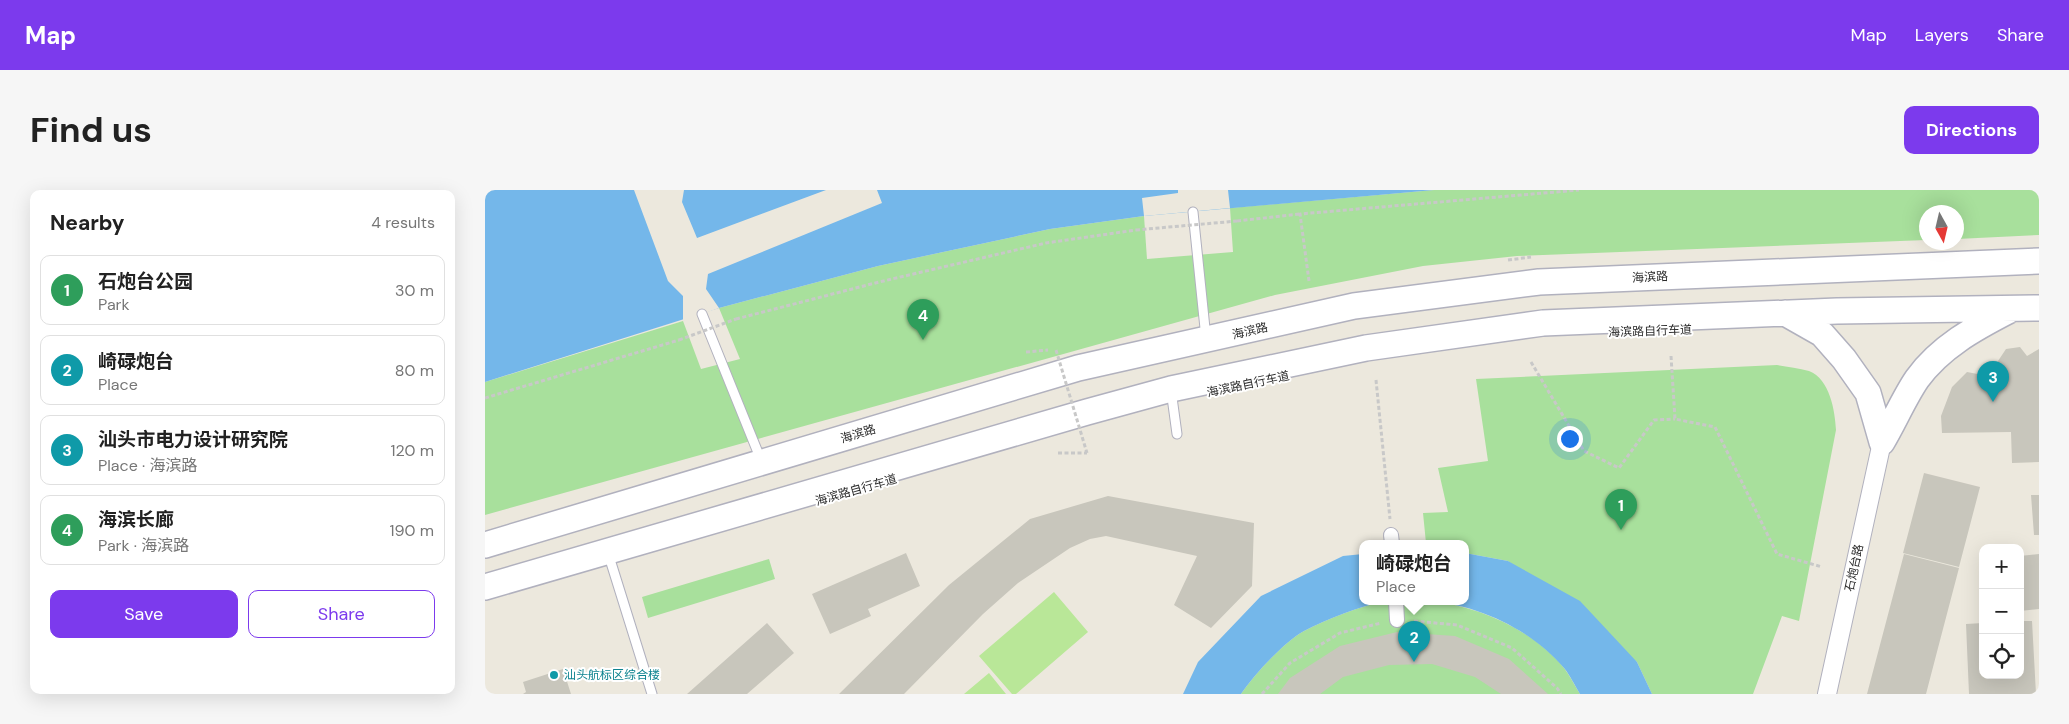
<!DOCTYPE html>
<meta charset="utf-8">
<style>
:root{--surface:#fff;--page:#f6f6f6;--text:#222;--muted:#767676;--line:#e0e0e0;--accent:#7c3aed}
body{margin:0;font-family:"DM Sans","Noto Sans SC",sans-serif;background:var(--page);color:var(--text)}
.controls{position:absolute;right:15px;bottom:15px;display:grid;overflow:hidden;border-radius:10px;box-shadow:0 5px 20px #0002}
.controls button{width:45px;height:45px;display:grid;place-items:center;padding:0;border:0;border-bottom:1px solid var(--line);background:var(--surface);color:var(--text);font:25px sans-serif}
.compass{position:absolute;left:1434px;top:15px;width:45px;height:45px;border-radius:50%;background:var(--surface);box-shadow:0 5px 20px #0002;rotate:172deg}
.you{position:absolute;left:1084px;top:248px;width:18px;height:18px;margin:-12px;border:4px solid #fff;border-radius:50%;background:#1a73e8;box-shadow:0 0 0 8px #1a73e833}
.badge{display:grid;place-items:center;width:32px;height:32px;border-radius:50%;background:var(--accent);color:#fff;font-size:16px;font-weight:700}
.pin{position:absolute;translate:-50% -41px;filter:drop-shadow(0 1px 2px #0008)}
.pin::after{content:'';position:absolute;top:26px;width:18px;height:15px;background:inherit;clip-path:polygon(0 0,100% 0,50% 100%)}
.popup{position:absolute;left:874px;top:350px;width:110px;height:65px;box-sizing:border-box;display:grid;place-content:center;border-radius:10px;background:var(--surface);filter:drop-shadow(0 1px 4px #0005);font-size:16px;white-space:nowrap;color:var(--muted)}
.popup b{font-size:19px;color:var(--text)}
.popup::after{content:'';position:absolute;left:50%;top:100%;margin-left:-10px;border:10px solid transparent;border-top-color:var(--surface)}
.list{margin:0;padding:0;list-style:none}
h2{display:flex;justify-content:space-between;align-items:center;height:65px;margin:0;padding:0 20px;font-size:21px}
h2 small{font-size:16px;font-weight:400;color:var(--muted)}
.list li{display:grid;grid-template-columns:32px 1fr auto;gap:15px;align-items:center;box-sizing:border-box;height:70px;margin:0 10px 10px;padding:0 10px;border:1px solid var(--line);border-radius:10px}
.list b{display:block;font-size:19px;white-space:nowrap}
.list p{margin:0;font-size:16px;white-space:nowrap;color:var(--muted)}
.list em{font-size:16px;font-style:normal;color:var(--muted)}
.actions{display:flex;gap:10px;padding:15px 20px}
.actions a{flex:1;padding:11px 0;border:1px solid var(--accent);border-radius:10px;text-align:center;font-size:18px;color:var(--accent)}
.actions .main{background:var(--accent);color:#fff}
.icon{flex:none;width:28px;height:28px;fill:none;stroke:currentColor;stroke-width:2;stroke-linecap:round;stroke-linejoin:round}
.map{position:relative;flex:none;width:1554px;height:504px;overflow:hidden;border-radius:10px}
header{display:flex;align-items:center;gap:30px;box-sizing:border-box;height:70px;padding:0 25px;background:var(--accent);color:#fff}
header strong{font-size:24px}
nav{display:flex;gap:28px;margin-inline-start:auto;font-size:18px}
.intro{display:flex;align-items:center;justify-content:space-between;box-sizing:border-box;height:120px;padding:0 30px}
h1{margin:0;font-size:35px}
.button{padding:12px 22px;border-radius:10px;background:var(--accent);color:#fff;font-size:18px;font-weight:700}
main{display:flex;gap:30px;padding:0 30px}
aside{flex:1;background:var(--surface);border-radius:10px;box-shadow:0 5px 20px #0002}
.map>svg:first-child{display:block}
</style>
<header>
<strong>Map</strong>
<nav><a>Map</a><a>Layers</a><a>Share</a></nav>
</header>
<div class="intro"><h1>Find us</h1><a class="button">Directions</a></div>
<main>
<aside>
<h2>Nearby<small>4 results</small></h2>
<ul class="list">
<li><span class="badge" style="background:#2e9e5b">1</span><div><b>石炮台公园</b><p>Park</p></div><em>30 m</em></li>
<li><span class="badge" style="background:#0f9aa8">2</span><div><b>崎碌炮台</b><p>Place</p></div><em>80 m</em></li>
<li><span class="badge" style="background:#0f9aa8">3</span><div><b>汕头市电力设计研究院</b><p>Place · 海滨路</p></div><em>120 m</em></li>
<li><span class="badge" style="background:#2e9e5b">4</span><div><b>海滨长廊</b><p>Park · 海滨路</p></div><em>190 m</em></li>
</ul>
<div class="actions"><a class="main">Save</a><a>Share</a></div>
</aside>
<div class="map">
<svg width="1554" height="504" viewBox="0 0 1554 504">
<rect width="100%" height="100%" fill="#ece8dd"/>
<path fill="#a8e09c" d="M 949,0 L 1554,0 L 1554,45 L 1472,49 L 1472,22 L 1442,22 L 1441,50 L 1032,66 L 938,76 L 790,105 L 0,325 L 0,192 L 198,131 L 216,179 L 255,169 L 234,118 L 393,76 L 565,39 L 659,26 L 662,69 L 748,62 L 745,18 Z
M 1292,175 C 1302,177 1314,178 1324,181 C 1345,189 1350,221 1351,240 L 1314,431 L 1297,426 L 1268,504 L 1167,504 L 1152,472 L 1023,371 L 980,363 L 980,353 L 941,353 L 938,323 L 963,322 L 953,278 L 1003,271 L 991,189 Z
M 284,369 L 290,389 L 163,428 L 157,407 Z
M 900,411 C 915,411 930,410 945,411 C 994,416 1048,440 1079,478 C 1085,486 1090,496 1095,504 L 756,504 C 769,485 799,452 819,441 C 844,428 873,417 900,411 Z"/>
<path fill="#b9e798" d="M 569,402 L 603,442 L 531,504 L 527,504 L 494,466 Z
M 504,483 L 521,504 L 479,504 Z"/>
<path fill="#74b7ea" d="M 0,0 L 949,0 L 659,26 L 565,39 L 393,76 L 234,118 L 0,192 Z
M 980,363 L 1023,371 L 1095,411 L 1152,472 L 1167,504 L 1095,504 C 1090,496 1085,485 1079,478 C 1046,439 990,413 940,411 L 980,411 Z
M 878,364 L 878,411 L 900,411 C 873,417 844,428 819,441 C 799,452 769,485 756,504 L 698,504 L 713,472 L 776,406 L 858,366 Z"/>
<path fill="#ece8dd" d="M 149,0 L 199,0 L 197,12 L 212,48 L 341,0 L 392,0 L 397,13 L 223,84 L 221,99 L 234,118 L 198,131 L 198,106 L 183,91 Z
M 693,0 L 743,0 L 745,18 L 659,26 L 657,8 L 693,3 Z"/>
<path fill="#c8c6bc" d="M 1535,157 L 1542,166 L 1554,159 L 1554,272 L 1527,273 L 1526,242 L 1457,243 L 1456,226 L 1467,197 L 1482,182 L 1503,186 L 1521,159 Z
M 1439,283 L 1495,297 L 1474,377 L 1418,363 Z
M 1546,305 L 1554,305 L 1554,345 L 1549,345 Z
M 623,306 L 769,333 L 767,396 L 726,438 L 689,415 L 712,366 L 621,346 L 605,349 L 585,358 L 533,393 L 498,424 L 419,504 L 354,504 L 464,395 L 545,329 Z
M 421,363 L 435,396 L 383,419 L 386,426 L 345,444 L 327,404 Z
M 1419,364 L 1474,378 L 1453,458 L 1441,504 L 1382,504 Z
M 1554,364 L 1554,419 L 1535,421 L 1535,366 Z
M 1535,431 L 1547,431 L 1551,504 L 1484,504 L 1481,434 L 1498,433 L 1498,485 L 1535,485 Z
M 282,433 L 309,463 L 262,504 L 202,504 Z
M 912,442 L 970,446 L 1024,469 L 1063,504 L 1016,504 L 990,487 L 947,474 L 904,475 L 858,487 L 835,504 L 793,504 L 805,488 L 855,456 Z
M 78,479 L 86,504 L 38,504 L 41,502 L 38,492 Z"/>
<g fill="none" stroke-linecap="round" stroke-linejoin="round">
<g stroke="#b1b1be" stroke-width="11">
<path id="service" d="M 708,22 L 721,148
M 217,124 L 276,270
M 686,200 L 692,244
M 123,363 L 167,504"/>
</g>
<g stroke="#b1b1be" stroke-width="16">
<path id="pedestrian" d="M 906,345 L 907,353
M 911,411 L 912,430"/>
</g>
<g stroke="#b1b1be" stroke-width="20">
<path id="minor" d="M 1342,504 L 1397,252"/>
</g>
<g stroke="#b1b1be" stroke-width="28">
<path id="secondary" d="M 1300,123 L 1337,144 L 1359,169 L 1383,203 L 1397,252
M 1397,252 C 1409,232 1419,208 1432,189 C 1455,157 1490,138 1523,121
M 0,355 L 593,178 L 869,116 L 1054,92 L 1554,71
M 0,397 L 602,222 L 686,199 L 881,158 L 1058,133 L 1352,121 L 1554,118"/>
</g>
<path stroke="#c8c8c8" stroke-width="3" stroke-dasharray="4 2.5" stroke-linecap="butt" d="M 752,31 L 815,24
M 1023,70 L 1046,67
M 824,91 L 815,24 L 1094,0
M 251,129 L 394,92 L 561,53 L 651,40
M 541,162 L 563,160
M 1186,166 L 1190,229 L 1230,237 L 1292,364 L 1337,377
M 1046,172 L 1099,261 L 1134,278 L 1169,230 L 1190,229
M 891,190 L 905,329
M 0,208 L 194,150
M 573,263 L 602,263
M 929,431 L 972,435 L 1027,458 L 1072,498 L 1076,504
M 777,504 L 805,473 L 855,443 L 896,433"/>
<use href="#service" stroke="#fff" stroke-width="9"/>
<use href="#pedestrian" stroke="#fff" stroke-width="14"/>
<use href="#minor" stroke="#fff" stroke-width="18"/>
<use href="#secondary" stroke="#fff" stroke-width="25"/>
<path stroke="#c8c8c8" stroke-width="3" stroke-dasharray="4 2.5" stroke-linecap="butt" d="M 651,40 L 752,31
M 194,150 L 251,129
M 571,160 L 602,263"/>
</g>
<circle fill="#0f9aa8" stroke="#fff" stroke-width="2" cx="69" cy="485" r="5"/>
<g text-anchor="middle" stroke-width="4" stroke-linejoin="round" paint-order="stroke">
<g font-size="12" fill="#2b2b2b" stroke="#fff">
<text transform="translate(1165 87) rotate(-3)" y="4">海滨路</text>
<text transform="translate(765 141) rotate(-13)" y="4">海滨路</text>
<text transform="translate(1165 141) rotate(-2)" y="4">海滨路自行车道</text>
<text transform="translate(763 194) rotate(-12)" y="4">海滨路自行车道</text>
<text transform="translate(373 244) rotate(-17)" y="4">海滨路</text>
<text transform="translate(371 300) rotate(-16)" y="4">海滨路自行车道</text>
<text transform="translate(1369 378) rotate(-78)" y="4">石炮台路</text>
</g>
<g font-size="12" fill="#0d838f" stroke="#fff" text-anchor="start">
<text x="79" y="489">汕头航标区综合楼</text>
</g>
</g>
</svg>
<div class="controls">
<button>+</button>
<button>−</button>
<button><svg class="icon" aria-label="locate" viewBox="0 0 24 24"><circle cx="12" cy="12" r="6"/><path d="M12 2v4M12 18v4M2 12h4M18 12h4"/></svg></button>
</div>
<svg class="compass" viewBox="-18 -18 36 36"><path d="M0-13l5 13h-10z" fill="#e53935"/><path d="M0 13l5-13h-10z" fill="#767676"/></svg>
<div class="you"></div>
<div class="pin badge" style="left:1136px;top:340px;background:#2e9e5b">1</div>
<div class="pin badge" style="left:929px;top:472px;background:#0f9aa8">2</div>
<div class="popup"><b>崎碌炮台</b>Place</div>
<div class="pin badge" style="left:1508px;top:212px;background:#0f9aa8">3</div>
<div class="pin badge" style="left:438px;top:150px;background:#2e9e5b">4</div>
</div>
</main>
